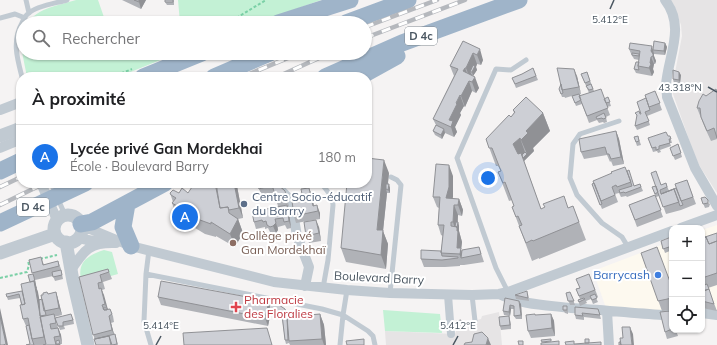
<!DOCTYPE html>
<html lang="fr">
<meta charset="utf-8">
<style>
:root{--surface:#fff;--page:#f6f6f6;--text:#202124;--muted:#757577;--line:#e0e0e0;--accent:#1a73e8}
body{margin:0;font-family:Mulish,sans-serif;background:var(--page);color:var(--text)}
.controls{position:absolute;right:12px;bottom:12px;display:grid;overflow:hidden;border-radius:8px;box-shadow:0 1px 3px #0004}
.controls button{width:36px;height:36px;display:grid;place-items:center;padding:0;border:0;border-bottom:1px solid var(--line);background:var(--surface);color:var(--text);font:20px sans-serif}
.you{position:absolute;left:488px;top:178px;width:14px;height:14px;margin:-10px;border:3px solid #fff;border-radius:50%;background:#1a73e8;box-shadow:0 0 0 6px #1a73e833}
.badge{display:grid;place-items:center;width:26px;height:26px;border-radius:50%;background:var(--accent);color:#fff;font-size:13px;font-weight:700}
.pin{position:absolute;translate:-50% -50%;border:2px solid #fff;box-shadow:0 1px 4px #0006}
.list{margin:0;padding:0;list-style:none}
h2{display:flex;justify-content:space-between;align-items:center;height:52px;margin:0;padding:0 16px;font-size:17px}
h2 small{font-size:13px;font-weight:400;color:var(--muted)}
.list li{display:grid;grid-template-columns:26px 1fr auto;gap:12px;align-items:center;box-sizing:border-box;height:64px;padding:0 16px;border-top:1px solid var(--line)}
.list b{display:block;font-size:15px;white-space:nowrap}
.list p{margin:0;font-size:13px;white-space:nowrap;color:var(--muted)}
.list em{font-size:13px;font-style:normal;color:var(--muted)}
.icon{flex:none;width:22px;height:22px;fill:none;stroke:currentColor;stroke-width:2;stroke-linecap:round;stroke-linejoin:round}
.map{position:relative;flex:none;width:717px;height:345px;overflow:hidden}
.search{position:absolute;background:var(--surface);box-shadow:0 1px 3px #0004;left:16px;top:16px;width:356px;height:44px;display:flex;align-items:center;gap:10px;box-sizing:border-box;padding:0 14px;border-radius:22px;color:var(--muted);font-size:15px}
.panel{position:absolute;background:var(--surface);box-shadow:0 1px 3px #0004;left:16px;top:72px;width:356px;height:116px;border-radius:16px}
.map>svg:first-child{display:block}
</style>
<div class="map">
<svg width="717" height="345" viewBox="0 0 717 345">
<rect width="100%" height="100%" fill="#f5f3f3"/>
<path fill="#fdf9ef" d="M 717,225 L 717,311 L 702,308 L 702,230 Z
M 672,241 L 672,310 L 662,311 L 606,308 L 593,271 Z"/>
<path fill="#e6e4e5" d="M 670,0 L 717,0 L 717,193 L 699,165 L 692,148 L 673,94 L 673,83 L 682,36 L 681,25 L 674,5 Z
M 499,312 L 502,345 L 386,345 L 385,331 L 455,334 L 458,325 L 481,319 L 482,316 Z"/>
<path fill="#c3f1d5" d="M 76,0 L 98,0 L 106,23 L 27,23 C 40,7 57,6 76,0 Z
M 178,0 L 321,0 L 257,23 L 180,23 Z
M 23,31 L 23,53 L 178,53 L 118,77 L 27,77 L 21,47 Z
M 104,250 L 112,252 L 118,274 L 82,284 C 76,263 86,256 104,250 Z
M 383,310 L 440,314 L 442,333 L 385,331 Z"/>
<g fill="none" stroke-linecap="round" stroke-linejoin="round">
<path stroke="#7ad0a6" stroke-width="2" stroke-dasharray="3 2" stroke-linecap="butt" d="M 228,23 L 266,0
M 112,77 L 132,69
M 40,259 L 57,255
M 0,278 L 27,272 L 29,265 L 28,261 L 32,260"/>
<path stroke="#c1cad2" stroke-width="5" d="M 26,0 L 29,13
M 0,18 L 15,14 L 25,18
M 22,77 C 17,58 12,41 22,23 C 23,20 26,15 29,13 C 36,6 57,3 67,0
M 619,121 L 580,134 L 573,144 L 570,178 L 577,195 L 602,223 L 622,237 L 628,247
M 51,183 L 65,215
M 321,183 L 332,197 L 333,205 L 328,260 L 323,288
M 149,250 L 146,274 L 322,309 L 343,315 L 347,290
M 146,274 L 144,321 L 151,345
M 508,292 L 496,268 L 457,158 L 496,69 L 511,70 L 526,60
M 390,293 L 401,185 L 397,180 L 391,177
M 472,295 L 475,321
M 340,345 L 343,315 L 368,331 L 373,336 L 375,345"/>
<path stroke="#c1cad2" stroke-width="8" d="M 448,295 L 451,334"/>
<path stroke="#c1cad2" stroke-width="10" d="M 665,0 C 686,27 668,56 666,85 C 666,89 667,93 667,97 L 695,168 L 717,206
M 0,110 L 21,102
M 0,148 L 17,141 L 21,143
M 41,183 L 57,220
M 274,183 L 291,201 L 297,236 L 309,267 L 305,286
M 681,228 L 717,215
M 82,229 L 90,229 L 131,246 L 274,282 L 347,290 L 390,293 L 472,295 L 499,294 L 508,292 L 672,231
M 78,238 L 103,243
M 71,270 C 85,249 90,242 116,243
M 499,294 C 522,305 546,305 571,308 C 602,310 632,313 663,315 L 672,314
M 607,311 L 609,345
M 702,313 L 717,315"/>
<path stroke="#c1cad2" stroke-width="13" d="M 0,136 L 21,128
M54 229a14 14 0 1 1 28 0a14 14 0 1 1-28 0Z
M 66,242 L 73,281 L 88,345
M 0,253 L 55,234"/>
<path stroke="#9fb4c9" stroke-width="17" d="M 278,23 L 350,0
M 346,23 L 408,0
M 143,77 L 202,53
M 214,77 L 270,53
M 325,77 L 402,43 L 519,0
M 359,77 L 397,56
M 0,171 L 21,161
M 127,204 L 123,227 L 131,246
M 0,223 L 85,183
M 81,224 L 92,222 L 165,183"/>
<g stroke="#b5b8bd" stroke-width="4.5">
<path id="rail" d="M 365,27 L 437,0
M 365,38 L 465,0
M 242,77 L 300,53
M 277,77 L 330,53
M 0,187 L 21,177
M 0,205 L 45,183"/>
</g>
<use href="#rail" stroke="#fff" stroke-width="3" stroke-dasharray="9" stroke-linecap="butt"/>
</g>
<path fill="#b0b2b7" d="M 122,0 L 146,0 L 141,9 Z
M 174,0 L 174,5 L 167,5 L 165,2 Z
M 463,41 L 483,60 L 481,65 L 477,64 L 476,67 L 477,70 L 473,76 L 472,75 L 471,76 L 479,88 L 476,93 L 472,91 L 465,107 L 464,106 L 460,113 L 461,115 L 455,127 L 457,132 L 454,137 L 445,133 L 442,139 L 435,135 L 433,131 L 436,125 L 433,119 L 454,76 L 450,66 Z
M 665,43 L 667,47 L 665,55 L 654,54 L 654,56 L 656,61 L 655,64 L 654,64 L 653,69 L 654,72 L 652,76 L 636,73 L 634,69 L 639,62 L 639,60 L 634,59 L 633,57 L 632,56 L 629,49 L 653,50 Z
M 533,68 L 538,80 L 516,88 L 512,78 L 522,74 Z
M 587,72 L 594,91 L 604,99 L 608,97 L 611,106 L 607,107 L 610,115 L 606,117 L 607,122 L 604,123 L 603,122 L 599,123 L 597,120 L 589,123 L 582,104 L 576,106 L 572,96 L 575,95 L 565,98 L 564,95 L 565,97 L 562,97 L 559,89 L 577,76 L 581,94 L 579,95 L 580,99 L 589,93 L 581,74 Z
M 681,75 L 680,83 L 674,83 L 673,79 Z
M 655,91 L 662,110 L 647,116 L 650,125 L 637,130 L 635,126 L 637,116 L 635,113 L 640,114 L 641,114 L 646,98 Z
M 717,92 L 717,139 L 711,141 L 705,128 L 697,108 L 706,96 Z
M 513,110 L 543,113 L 550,131 L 533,148 L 534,151 L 524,161 L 541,209 L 568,208 L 573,206 L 586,240 L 539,259 L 539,258 L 532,261 L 512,207 L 514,206 L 512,200 L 509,201 L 498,172 L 501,171 L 498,166 L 496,166 L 486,139 L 511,117 L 514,113 Z
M 616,131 L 619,139 L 624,164 L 613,166 L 611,161 L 610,162 L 607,155 L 584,159 L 581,152 Z
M 638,136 L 641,145 L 637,146 L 634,137 Z
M 668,136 L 670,136 L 672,143 L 670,143 L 671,146 L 660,150 L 661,152 L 658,153 L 657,151 L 653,152 L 648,138 Z
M 678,144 L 682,157 L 675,160 L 670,148 Z
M 627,171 L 634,186 L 640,184 L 643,191 L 627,197 L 626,196 L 621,197 L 619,193 L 615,194 L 618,202 L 602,209 L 592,184 Z
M 389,173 L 388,184 L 390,188 L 390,193 L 387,193 L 383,231 L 388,244 L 386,269 L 346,262 L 341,248 Z
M 453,176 L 452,199 L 459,199 L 463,210 L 462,216 L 458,215 L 458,222 L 459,226 L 459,231 L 462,242 L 461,250 L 462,252 L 479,247 L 484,262 L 464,265 L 460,265 L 460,266 L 445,267 L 424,267 L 421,259 L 441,251 L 443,236 L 441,235 L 438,225 L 439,208 L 437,207 L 433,197 Z
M 687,180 L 696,204 L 681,210 L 666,214 L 659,194 L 659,196 L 656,197 L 652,187 L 661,185 L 666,183 L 669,191 L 676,188 Z
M 276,183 L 285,191 L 287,198 L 289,206 L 287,207 L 289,212 L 291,228 L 287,229 L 285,225 L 278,227 L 278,230 L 276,233 L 273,234 L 270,232 L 268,228 L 265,229 L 265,227 L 256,229 L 254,222 L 278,206 L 274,193 L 262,196 L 259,189 Z
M 289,183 L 302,183 L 302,185 L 290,186 Z
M 237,186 L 243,218 L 238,219 L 243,233 L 235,247 L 216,236 L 216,237 L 205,234 L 177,217 L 172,203 L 173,202 L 170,193 L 188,193 Z
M 312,195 L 314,206 L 320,213 L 320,219 L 296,223 L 294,216 L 303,199 Z
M 655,195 L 663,217 L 637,227 L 629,205 Z
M 701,198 L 710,204 L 709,207 L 705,208 Z
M 319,227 L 321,241 L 309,243 L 306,236 Z
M 717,234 L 717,285 L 708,288 L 717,311 L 702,308 L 702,291 L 704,291 L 704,290 L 702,290 L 702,238 Z
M 672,239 L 672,250 L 665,253 L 661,241 Z
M 641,253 L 672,287 L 672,310 L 662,311 Z
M 41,257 L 44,265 L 58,261 L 61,269 L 63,279 L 55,281 L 53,276 L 35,280 L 39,299 L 42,299 L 48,294 L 56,292 L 58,299 L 62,315 L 54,317 L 61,335 L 62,344 L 60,344 L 60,345 L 26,345 L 30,344 L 26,326 L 23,319 L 20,298 L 8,300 L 7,297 L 22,291 L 30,282 L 33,274 L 29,260 Z
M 108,269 L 112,279 L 103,282 L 105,289 L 102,290 L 107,309 L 110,309 L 113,316 L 114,322 L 111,323 L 114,334 L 115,334 L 116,337 L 118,345 L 96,345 L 79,277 Z
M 589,274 L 598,297 L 596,298 L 598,302 L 593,304 L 591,299 L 586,301 L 587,303 L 580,306 L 578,300 L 580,299 L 576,289 L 579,288 Z
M 570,292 L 575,305 L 570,305 L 566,293 Z
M 528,294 L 529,301 L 516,299 L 515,295 Z
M 158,297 L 269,301 L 269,303 L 288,317 L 320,314 L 324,325 L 326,345 L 290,345 L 289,343 L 286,344 L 285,340 L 282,318 L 278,314 L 271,312 L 268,326 L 161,305 Z
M 505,298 L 521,304 L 522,319 L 516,319 L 514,316 L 514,309 L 511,309 L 510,316 L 504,315 L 503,311 Z
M 598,309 L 601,319 L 584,317 L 584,320 L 576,319 L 575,315 Z
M 563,310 L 568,310 L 568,314 L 565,313 Z
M 670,311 L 672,316 L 672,330 L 676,330 L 678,336 L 667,339 L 665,332 Z
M 551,314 L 554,321 L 555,336 L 531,338 L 528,331 Z
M 509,316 L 510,320 L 511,329 L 501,330 L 500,326 Z
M 55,318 L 73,318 L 74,324 L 64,326 L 65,329 L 60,330 Z
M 461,320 L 463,326 L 457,328 L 456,324 Z"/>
<path fill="#909195" d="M 139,0 L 146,0 L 141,9 L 139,2 Z
M 665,43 L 667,47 L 665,55 L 664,51 Z
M 652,46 L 654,54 L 654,56 L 656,61 L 655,64 L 651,51 Z
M 480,49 L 483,60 L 481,65 L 477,55 Z
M 473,53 L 477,64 L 476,67 L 477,70 L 473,76 L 472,72 L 470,72 L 472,75 L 470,79 L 466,68 Z
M 651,57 L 654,64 L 653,69 L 654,72 L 652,76 L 649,68 Z
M 465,68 L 469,78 L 463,71 Z
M 574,69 L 577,76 L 581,94 L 579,87 Z
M 679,72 L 681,75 L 680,83 L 679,80 Z
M 475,77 L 479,88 L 476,93 L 472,82 Z
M 469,81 L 472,91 L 465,107 L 461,96 Z
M 460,95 L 464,106 L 460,113 L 461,115 L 455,127 L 457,132 L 454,137 L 451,127 L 449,120 Z
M 543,113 L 550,131 L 533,148 L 534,151 L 524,161 L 520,162 L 513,144 L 520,138 L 526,155 L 527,154 L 521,140 L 526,131 Z
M 444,129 L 445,133 L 442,139 L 441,135 Z
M 616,131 L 619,139 L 624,164 L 621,157 Z
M 384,160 L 389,173 L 387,190 L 386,189 L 387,193 L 383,231 L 388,244 L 386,269 L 381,255 L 377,230 Z
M 449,165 L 453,176 L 453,197 L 450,209 L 446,198 Z
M 234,183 L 236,183 L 237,186 L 243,218 L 239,208 Z
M 389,184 L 390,188 L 390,193 L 388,190 Z
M 309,188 L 312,195 L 315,213 L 313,206 Z
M 459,199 L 463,210 L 462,216 L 458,205 Z
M 287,205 L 289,212 L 291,228 L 289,221 Z
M 317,205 L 320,213 L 320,219 L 318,211 Z
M 454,205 L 458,215 L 457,227 L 458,222 L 459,226 L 459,231 L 462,242 L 461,250 L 464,258 L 461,258 L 457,248 L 455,229 L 453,222 Z
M 238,219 L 243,233 L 235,247 L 230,234 Z
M 275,219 L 278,230 L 276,233 L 273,226 Z
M 316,220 L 319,227 L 321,241 L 319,233 Z
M 34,281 L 38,292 L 47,345 L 44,337 Z
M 101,288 L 104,295 L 110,317 L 105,304 Z
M 56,292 L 58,299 L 62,315 L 59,308 Z
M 269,301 L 271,309 L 269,308 L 271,312 L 268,326 L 265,318 Z
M 519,301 L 521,304 L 522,319 L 521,315 Z
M 510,305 L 511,309 L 510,316 L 509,312 Z
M 0,308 L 8,345 L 6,345 L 0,316 Z
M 320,314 L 324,325 L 326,345 L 324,345 L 322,339 Z
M 551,314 L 554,321 L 555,336 L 552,328 Z
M 109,316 L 111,323 L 115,338 L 112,330 Z
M 509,316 L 510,320 L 511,329 L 510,325 Z
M 630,327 L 633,334 L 634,345 L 632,345 Z
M 58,328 L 61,335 L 62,344 Z
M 488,338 L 491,345 L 486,345 Z"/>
<path fill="#cdcfd5" stroke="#909195" d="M 134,0 L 139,0 L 139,2 Z
M 165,0 L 173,0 L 173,2 L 165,2 Z
M 463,41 L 480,49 L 477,55 L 473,53 L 466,68 L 465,68 L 463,71 L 475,77 L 472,82 L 469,81 L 461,96 L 460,95 L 456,103 L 457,104 L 449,120 L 453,121 L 451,127 L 433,119 L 458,69 L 450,66 Z
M 654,41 L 665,43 L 664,51 L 653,50 Z
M 630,43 L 652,46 L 651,51 L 653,54 L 653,56 L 651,57 L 650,63 L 651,64 L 649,68 L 638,66 L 640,51 L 629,49 Z
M 632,53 L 639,54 L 639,56 L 632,55 Z
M 636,62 L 639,62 L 638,66 L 639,70 L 634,69 Z
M 473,65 L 475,66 L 472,72 L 470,72 Z
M 533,68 L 536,76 L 515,84 L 512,78 L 522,74 Z
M 557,68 L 574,69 L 579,87 L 562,90 Z
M 673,70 L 679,72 L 679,80 L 673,79 Z
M 587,72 L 590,81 L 585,83 L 581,74 Z
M 561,84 L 563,93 L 561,94 L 559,89 Z
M 591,84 L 593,89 L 589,90 L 586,86 Z
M 601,89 L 608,108 L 587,116 L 579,96 Z
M 716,89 L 717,92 L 717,138 L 714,128 L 707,131 L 701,117 L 700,108 L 697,108 L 699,101 L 703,94 L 706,96 Z
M 655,91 L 660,103 L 649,107 L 645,95 Z
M 579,94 L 581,100 L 575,103 L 572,96 Z
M 526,97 L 543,113 L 526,131 L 528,133 L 521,140 L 520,138 L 513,144 L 518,154 L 521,153 L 541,209 L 545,207 L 543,204 L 564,196 L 568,208 L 573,206 L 579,222 L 533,241 L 532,240 L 526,243 L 519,226 L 522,225 L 518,216 L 516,217 L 512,207 L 514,206 L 505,182 L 503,183 L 498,172 L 501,171 L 492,148 L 489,148 L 486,139 L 509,115 L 511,117 L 515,112 L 513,110 Z
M 608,97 L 610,102 L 606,103 L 604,99 Z
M 646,98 L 650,110 L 645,112 L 649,121 L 635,126 L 637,115 L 635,113 L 639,111 L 640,114 L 641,114 L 637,102 Z
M 604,113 L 606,118 L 603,119 L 602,118 L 597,119 L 596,117 Z
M 436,125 L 444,129 L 441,135 L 433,131 Z
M 616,131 L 621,157 L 611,159 L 609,154 L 607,154 L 605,147 L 581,152 L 579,139 Z
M 666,132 L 668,136 L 670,136 L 671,139 L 669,139 L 670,143 L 659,146 L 659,149 L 656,150 L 656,147 L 652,148 L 648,138 Z
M 638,136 L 639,141 L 636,142 L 634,137 Z
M 678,144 L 681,153 L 673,156 L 670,148 Z
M 525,152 L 527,154 L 523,158 L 522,155 Z
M 367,158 L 384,160 L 377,230 L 383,230 L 381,255 L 341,248 L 347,183 L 367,183 Z
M 436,164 L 449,165 L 449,187 L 446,198 L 459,199 L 458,205 L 454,205 L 453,222 L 451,222 L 451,226 L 457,227 L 457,231 L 458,231 L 457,248 L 461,248 L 460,254 L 441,253 L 444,225 L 438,225 L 440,197 L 433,197 Z
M 625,167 L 631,182 L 617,187 L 616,185 L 612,187 L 615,195 L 601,201 L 593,181 L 612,173 L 611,172 Z
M 629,170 L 634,186 L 640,184 L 641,187 L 625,193 L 624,192 L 620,193 L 619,190 L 632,186 L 627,171 Z
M 656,171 L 661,185 L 666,183 L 667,187 L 660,190 L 661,194 L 674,189 L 679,202 L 663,207 L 651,173 Z
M 687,180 L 693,197 L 681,201 L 675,184 Z
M 196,183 L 215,183 L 220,208 L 228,207 L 229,213 L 238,219 L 230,234 L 211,222 L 211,224 L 200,220 L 172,203 L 176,198 L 171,195 L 170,193 L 173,190 L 179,193 L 182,188 L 188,193 L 194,184 Z
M 216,183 L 234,183 L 239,208 L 229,210 L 228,207 L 220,208 Z
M 257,183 L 276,183 L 285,191 L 287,199 L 277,201 L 272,185 L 259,189 Z
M 594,183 L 595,185 L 602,204 L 600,205 L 592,184 Z
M 386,184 L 389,184 L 388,190 L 386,189 Z
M 656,186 L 658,192 L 655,194 L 652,187 Z
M 309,188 L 313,206 L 317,205 L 318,211 L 294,216 L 292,201 L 303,199 L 301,189 Z
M 676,188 L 683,205 L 680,206 L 674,189 L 661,194 Z
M 655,195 L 661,210 L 635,220 L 629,205 Z
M 705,197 L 708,200 L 708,203 L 703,204 L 701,198 Z
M 287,205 L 289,221 L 284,222 L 283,218 L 275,219 L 276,223 L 273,226 L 270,227 L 267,225 L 266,221 L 263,222 L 262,220 L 254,222 L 252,212 Z
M 316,220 L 319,233 L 306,236 L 304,222 Z
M 456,222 L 458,222 L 457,228 L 457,227 L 455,226 Z
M 717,233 L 717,241 L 709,244 L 706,237 L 702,239 L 702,238 Z
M 671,237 L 672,239 L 672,246 L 663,249 L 661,241 Z
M 706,237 L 709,244 L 717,241 L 717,273 L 702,278 L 702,239 Z
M 479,247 L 481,254 L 461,258 L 462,250 Z
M 657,247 L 672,287 L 672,298 L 658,301 L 641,253 Z
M 421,250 L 441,251 L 442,256 L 458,257 L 458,258 L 442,260 L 421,259 Z
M 41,257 L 43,265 L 58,261 L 59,266 L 32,273 L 29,260 Z
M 108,269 L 109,272 L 100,275 L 102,282 L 98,283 L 99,289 L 101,288 L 105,304 L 102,305 L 104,310 L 110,309 L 112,314 L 109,316 L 112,330 L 93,335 L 79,277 Z
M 61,270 L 62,275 L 53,277 L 52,272 Z
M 33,274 L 34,277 L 36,288 L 34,281 L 30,282 L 28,275 Z
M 589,274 L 595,290 L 579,296 L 576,289 L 580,288 L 576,279 Z
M 34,281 L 44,337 L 32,339 L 28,318 L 23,319 L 20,305 L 25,304 L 21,284 Z
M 161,281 L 269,301 L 265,318 L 158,297 Z
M 707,284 L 709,289 L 704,291 L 702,286 Z
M 709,289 L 714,304 L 702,301 L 702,291 Z
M 22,291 L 25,304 L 22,305 L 19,294 L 7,297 L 6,294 Z
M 527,291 L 528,298 L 515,295 Z
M 47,292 L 48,294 L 56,292 L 59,308 L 44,311 L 41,295 L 43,295 L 43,293 Z
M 570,292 L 574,301 L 568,301 L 566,293 Z
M 595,294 L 597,298 L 592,300 L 590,296 Z
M 505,298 L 519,301 L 521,315 L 514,316 L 514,306 L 510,305 L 509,312 L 503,311 Z
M 584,298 L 585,299 L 579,302 L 578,300 Z
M 42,299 L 46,315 L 40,316 L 39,300 Z
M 269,303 L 279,305 L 285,309 L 288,317 L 287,317 L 288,340 L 285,340 L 282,315 L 277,311 L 269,308 L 270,305 Z
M 563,306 L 567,306 L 567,310 L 563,310 Z
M 575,307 L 598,309 L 600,315 L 582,313 L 583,316 L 575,315 Z
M 103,308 L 107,308 L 107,310 L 104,310 Z
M 670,311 L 672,317 L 672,329 L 665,332 L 660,312 Z
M 54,314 L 56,323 L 50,324 L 51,329 L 58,328 L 60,336 L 54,337 L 56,345 L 59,344 L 59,345 L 43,345 L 46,344 L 40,317 Z
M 71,314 L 73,320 L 63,322 L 63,326 L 58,326 L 55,318 Z
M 320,314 L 322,339 L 289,341 L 287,317 Z
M 535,314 L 535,315 L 551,314 L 552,328 L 528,331 L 526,315 Z
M 0,316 L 6,344 L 3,345 L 0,345 Z
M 509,316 L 510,325 L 500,326 L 499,317 Z
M 461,320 L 461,322 L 456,324 L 456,321 Z
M 29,325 L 32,339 L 34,345 L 26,345 L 30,344 L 26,326 Z
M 622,327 L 630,327 L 632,345 L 621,345 L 620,338 L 623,338 Z
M 267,328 L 272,345 L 184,345 L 183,333 Z
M 482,332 L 488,338 L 486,345 L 464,345 L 465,343 L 472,342 L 474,334 Z
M 115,334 L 117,344 L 112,345 L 109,336 L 95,339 Z
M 109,336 L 111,345 L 96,345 L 94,339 Z
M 364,339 L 364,345 L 347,345 L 346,341 Z
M 551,339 L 551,341 L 542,342 L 541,340 Z
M 585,339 L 589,339 L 589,343 L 585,343 Z
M 59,340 L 60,345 L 59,344 L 56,344 L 56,341 Z
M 518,341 L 523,341 L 523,345 L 519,345 Z
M 559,341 L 559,345 L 541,345 L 541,343 Z
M 574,341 L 574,344 L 601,342 L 601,345 L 566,345 L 565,342 Z
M 619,342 L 620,342 L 621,345 L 619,345 Z"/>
<path fill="none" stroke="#4a5661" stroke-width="1.5" d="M 610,9 L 614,0M 708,87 L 717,92M 156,345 L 161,336M 453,345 L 458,336"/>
<circle fill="#5c6f8a" stroke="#fff" stroke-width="1.5" cx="244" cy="204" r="4"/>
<circle fill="#8d6e63" stroke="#fff" stroke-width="1.5" cx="233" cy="243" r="4"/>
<circle fill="#3f7fe0" stroke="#fff" stroke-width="1.5" cx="658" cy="275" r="4"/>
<path fill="#e0444e" stroke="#fff" stroke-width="1.5" d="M234 301h4v4h4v4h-4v4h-4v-4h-4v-4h4z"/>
<g text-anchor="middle" stroke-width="4" stroke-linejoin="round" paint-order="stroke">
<g fill="#fff" stroke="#808990" stroke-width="1">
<rect x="405" y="27" width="32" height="18" rx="3"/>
<rect x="17" y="198" width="32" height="18" rx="3"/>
</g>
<g font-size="11" font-weight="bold" fill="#4a5661">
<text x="421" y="40">D 4c</text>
<text x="33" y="211">D 4c</text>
</g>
<g font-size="12" fill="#4e5e75" stroke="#fff" text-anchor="start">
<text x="252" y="201">Centre Socio-éducatif<tspan x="252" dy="14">du Barrry</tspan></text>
</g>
<g font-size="12" fill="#785e54" stroke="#fff" text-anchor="start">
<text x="241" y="240">Collège privé<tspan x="241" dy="14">Gan Mordekhaï</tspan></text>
</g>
<g font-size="12" fill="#366cbe" stroke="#fff" text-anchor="end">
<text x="650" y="279">Barrycash</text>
</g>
<g font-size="12" fill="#4a5661" stroke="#fff">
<text transform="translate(379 278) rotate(3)" y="4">Boulevard Barry</text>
</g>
<g font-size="12" fill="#be3a42" stroke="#fff" text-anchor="start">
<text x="244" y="304">Pharmacie<tspan x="244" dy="14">des Floralies</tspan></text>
</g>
</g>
<g font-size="10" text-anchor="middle" fill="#4a5661" stroke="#fff" stroke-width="4" stroke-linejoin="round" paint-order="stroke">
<text x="610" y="23">5.412°E</text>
<text x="680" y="91">43.318°N</text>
<text x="161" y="329">5.414°E</text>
<text x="458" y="329">5.412°E</text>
</g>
</svg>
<div class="controls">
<button>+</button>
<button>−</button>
<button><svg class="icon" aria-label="locate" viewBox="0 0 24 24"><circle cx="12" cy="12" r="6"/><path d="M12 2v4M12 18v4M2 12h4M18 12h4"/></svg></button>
</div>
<div class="you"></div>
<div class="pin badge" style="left:185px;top:217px">A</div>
<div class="search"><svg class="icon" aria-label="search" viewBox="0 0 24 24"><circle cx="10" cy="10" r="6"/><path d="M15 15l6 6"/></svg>Rechercher</div>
<section class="panel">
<h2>À proximité<small></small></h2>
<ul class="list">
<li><span class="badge">A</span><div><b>Lycée privé Gan Mordekhai</b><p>École · Boulevard Barry</p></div><em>180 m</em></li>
</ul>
</section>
</div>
